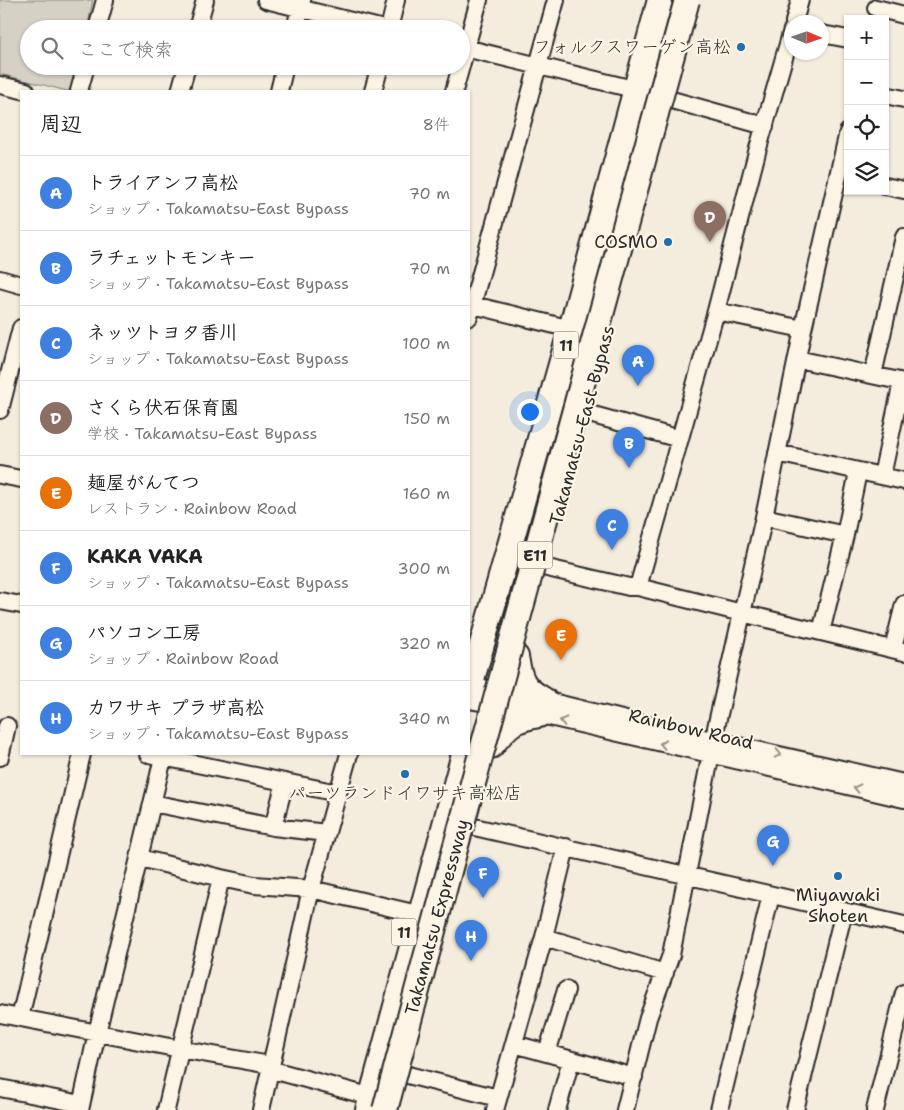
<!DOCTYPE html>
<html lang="ja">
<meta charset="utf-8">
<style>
:root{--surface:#fff;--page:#f2f2f2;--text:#222;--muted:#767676;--line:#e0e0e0;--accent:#d93025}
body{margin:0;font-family:"Shantell Sans","Klee One",sans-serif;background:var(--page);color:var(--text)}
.controls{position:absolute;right:15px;top:15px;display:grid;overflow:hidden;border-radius:0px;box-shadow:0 1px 4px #0004}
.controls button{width:45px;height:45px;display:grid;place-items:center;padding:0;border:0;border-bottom:1px solid var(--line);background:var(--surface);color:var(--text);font:25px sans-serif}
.compass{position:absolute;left:784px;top:15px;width:45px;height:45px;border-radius:50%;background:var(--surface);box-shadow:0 1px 4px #0004;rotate:92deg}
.you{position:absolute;left:529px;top:411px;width:18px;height:18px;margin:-12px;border:4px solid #fff;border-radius:50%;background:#1a73e8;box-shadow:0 0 0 8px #1a73e833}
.badge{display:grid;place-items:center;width:32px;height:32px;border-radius:50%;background:var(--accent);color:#fff;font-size:16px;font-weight:700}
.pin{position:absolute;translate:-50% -41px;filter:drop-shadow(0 1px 2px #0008)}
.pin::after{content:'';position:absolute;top:26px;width:18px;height:15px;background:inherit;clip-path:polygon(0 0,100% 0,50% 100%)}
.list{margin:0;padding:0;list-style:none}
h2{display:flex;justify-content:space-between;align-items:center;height:65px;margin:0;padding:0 20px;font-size:21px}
h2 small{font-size:16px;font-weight:400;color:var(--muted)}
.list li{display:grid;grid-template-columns:32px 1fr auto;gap:15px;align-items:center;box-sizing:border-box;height:75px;padding:0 20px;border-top:1px solid var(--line)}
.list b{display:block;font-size:19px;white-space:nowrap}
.list p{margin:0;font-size:16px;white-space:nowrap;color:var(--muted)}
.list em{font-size:16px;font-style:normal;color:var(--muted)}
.icon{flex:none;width:28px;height:28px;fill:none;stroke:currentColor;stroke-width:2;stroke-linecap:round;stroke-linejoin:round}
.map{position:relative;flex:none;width:904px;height:1110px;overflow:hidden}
.search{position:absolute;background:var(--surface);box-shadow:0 1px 4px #0004;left:20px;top:20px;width:450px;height:55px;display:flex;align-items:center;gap:12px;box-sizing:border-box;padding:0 18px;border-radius:28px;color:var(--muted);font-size:19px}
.panel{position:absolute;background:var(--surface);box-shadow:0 1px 4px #0004;left:20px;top:90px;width:450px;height:665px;border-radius:0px}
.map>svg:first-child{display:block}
</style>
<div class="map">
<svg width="904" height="1110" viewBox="0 0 904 1110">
<rect width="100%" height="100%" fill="#f4edde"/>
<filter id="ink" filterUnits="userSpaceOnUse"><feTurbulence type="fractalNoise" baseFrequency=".02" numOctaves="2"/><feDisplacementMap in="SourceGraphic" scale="10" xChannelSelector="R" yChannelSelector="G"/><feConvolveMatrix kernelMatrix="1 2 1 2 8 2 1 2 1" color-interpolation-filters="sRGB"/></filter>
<g filter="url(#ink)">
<path fill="#d6d1c4" stroke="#807e78" d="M 0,0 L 93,0 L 87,29 L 29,29 L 29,66 L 78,66 L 73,88 L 67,91 L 0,74 Z"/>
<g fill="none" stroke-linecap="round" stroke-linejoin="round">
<g stroke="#2b2b2b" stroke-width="20">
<path id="minor" d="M 266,0 L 384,29
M 876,8 L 904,15
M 794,22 L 800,0
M 97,29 L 105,0
M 197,29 L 205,0
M 295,29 L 302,0
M 389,29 L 396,0
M 792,30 L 757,152 L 716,311 L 638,587 L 742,613 L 904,652
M 822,34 L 848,39
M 461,47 L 625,87 L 765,126
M 461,66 L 479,0
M 0,85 L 26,91
M 79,91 L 86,66
M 180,91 L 187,66
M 279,91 L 285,66
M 373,91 L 380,66
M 454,91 L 461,66
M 885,95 L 904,99
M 885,186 L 904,190
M 0,279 L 21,285
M 469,304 L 571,329
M 716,311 L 803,329
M 469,317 L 556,0
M 797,359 L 904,382
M 873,375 L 904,237
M 0,410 L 21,328
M 586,413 L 680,439
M 777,453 L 904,481
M 0,475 L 21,479
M 882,476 L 902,382
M 764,517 L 845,535
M 543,567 L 629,587 L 638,587
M 0,601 L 21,605
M 821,632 L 845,535 L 858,472
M 893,649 L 904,604
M 469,685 L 544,700 L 663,729 L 904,783
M 469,700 L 502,706 L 904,799
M 148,754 L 338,793
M 0,757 L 7,726
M 152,803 L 273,827 L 327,833
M 470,826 L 904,925
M 273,827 L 285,782
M 140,858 L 221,878 L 254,885 L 311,889 L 409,912
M 544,937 L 665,973
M 0,1014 L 180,1049 L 270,1065
M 20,1018 L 82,754
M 514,1044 L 634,1077
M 547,1053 L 566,990
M 269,1069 L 361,1094
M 404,1074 L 498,1098
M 0,1088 L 81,1104
M 80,1110 L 97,1033 L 164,754
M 166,1110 L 221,878
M 261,1110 L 311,889 L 349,754
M 495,1110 L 544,937 L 566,847
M 557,1110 L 571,1060
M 625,1110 L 648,1018 L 671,955 L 717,723 L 764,517 L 803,329 L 848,132
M 719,1110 L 771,895
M 795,1110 L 844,911
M 875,1110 L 904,993"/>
</g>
<g stroke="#2b2b2b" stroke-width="28">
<path id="highway" d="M 516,657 C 520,681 523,688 544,700
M 469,690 L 571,329 L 660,0
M 491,746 C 508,725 511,720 539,715
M 368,1110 L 464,754"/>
</g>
<use href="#minor" stroke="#fcf5e5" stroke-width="16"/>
<use href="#highway" stroke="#fcf5e5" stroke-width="24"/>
<g stroke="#2b2b2b" stroke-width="28" stroke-linecap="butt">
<path id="highway-bridge" d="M 385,1110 L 455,849 L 687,0"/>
</g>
<use href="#highway-bridge" stroke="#fcf5e5" stroke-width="24"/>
</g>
<defs><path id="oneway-chevron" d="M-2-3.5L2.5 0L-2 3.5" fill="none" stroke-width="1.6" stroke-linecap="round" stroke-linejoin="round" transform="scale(1.25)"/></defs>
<g stroke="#949088">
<use href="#oneway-chevron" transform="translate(563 721) rotate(-167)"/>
<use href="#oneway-chevron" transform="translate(663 744) rotate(-167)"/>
<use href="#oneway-chevron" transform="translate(778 754) rotate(13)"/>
<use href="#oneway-chevron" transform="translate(857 788) rotate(-167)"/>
</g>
</g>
<g fill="#1f6fb2" stroke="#fcf5e5" stroke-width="2">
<circle cx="741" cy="47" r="5"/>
<circle cx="668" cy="242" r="5"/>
<circle cx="405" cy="774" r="5"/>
<circle cx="838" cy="876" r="5"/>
</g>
<g text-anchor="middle" stroke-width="4.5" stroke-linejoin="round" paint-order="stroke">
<g fill="#fcf5e5" stroke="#6a6863" stroke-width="1">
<rect x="553.5" y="331.5" width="25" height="27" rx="4"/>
<rect x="517.5" y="541.5" width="35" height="27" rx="4"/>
<rect x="391.5" y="918.5" width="25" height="27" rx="4"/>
</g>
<g font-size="16" font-weight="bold" fill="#2b2b2b">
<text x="566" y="351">11</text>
<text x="535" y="561">E11</text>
<text x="404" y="938">11</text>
</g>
<g font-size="18" fill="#2b2b2b" stroke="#fcf5e5" text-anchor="end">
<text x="731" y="53">フォルクスワーゲン高松</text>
<text x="658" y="248">COSMO</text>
<text x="405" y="799" text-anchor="middle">パーツランドイワサキ高松店</text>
<text x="838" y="901" text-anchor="middle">Miyawaki<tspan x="838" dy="21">Shoten</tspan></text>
</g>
<g font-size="18" fill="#2b2b2b" stroke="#fcf5e5">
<text transform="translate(582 425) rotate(-75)" y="6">Takamatsu-East Bypass</text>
<text transform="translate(691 729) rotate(13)" y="6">Rainbow Road</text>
<text transform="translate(437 917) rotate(-75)" y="6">Takamatsu Expressway</text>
</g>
</g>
</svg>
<div class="controls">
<button>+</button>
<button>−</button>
<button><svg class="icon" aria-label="locate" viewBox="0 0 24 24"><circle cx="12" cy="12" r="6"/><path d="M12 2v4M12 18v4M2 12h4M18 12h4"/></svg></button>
<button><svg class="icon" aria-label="layers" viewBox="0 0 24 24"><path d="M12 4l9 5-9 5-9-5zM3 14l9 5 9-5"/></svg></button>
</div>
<svg class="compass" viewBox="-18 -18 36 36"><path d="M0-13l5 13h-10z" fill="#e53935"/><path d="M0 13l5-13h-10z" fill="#767676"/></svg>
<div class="you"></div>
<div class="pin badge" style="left:638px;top:386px;background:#3f7fe0">A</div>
<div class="pin badge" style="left:629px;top:468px;background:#3f7fe0">B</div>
<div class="pin badge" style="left:612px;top:550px;background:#3f7fe0">C</div>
<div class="pin badge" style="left:710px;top:242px;background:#8d6e63">D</div>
<div class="pin badge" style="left:561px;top:660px;background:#e8710a">E</div>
<div class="pin badge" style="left:483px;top:898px;background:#3f7fe0">F</div>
<div class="pin badge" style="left:773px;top:866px;background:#3f7fe0">G</div>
<div class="pin badge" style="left:471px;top:961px;background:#3f7fe0">H</div>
<div class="search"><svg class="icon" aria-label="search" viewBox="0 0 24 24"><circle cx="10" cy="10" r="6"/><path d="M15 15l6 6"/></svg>ここで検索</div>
<section class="panel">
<h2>周辺<small>8件</small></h2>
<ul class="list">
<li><span class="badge" style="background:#3f7fe0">A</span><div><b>トライアンフ高松</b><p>ショップ · Takamatsu-East Bypass</p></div><em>70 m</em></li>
<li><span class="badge" style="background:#3f7fe0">B</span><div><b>ラチェットモンキー</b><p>ショップ · Takamatsu-East Bypass</p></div><em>70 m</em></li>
<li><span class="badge" style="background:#3f7fe0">C</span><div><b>ネッツトヨタ香川</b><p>ショップ · Takamatsu-East Bypass</p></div><em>100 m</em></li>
<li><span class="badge" style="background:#8d6e63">D</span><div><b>さくら伏石保育園</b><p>学校 · Takamatsu-East Bypass</p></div><em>150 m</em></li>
<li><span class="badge" style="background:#e8710a">E</span><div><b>麺屋がんてつ</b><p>レストラン · Rainbow Road</p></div><em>160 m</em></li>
<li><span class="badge" style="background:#3f7fe0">F</span><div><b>KAKA VAKA</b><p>ショップ · Takamatsu-East Bypass</p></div><em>300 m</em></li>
<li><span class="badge" style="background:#3f7fe0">G</span><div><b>パソコン工房</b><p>ショップ · Rainbow Road</p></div><em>320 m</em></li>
<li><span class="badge" style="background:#3f7fe0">H</span><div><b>カワサキ プラザ高松</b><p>ショップ · Takamatsu-East Bypass</p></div><em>340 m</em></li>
</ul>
</section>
</div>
